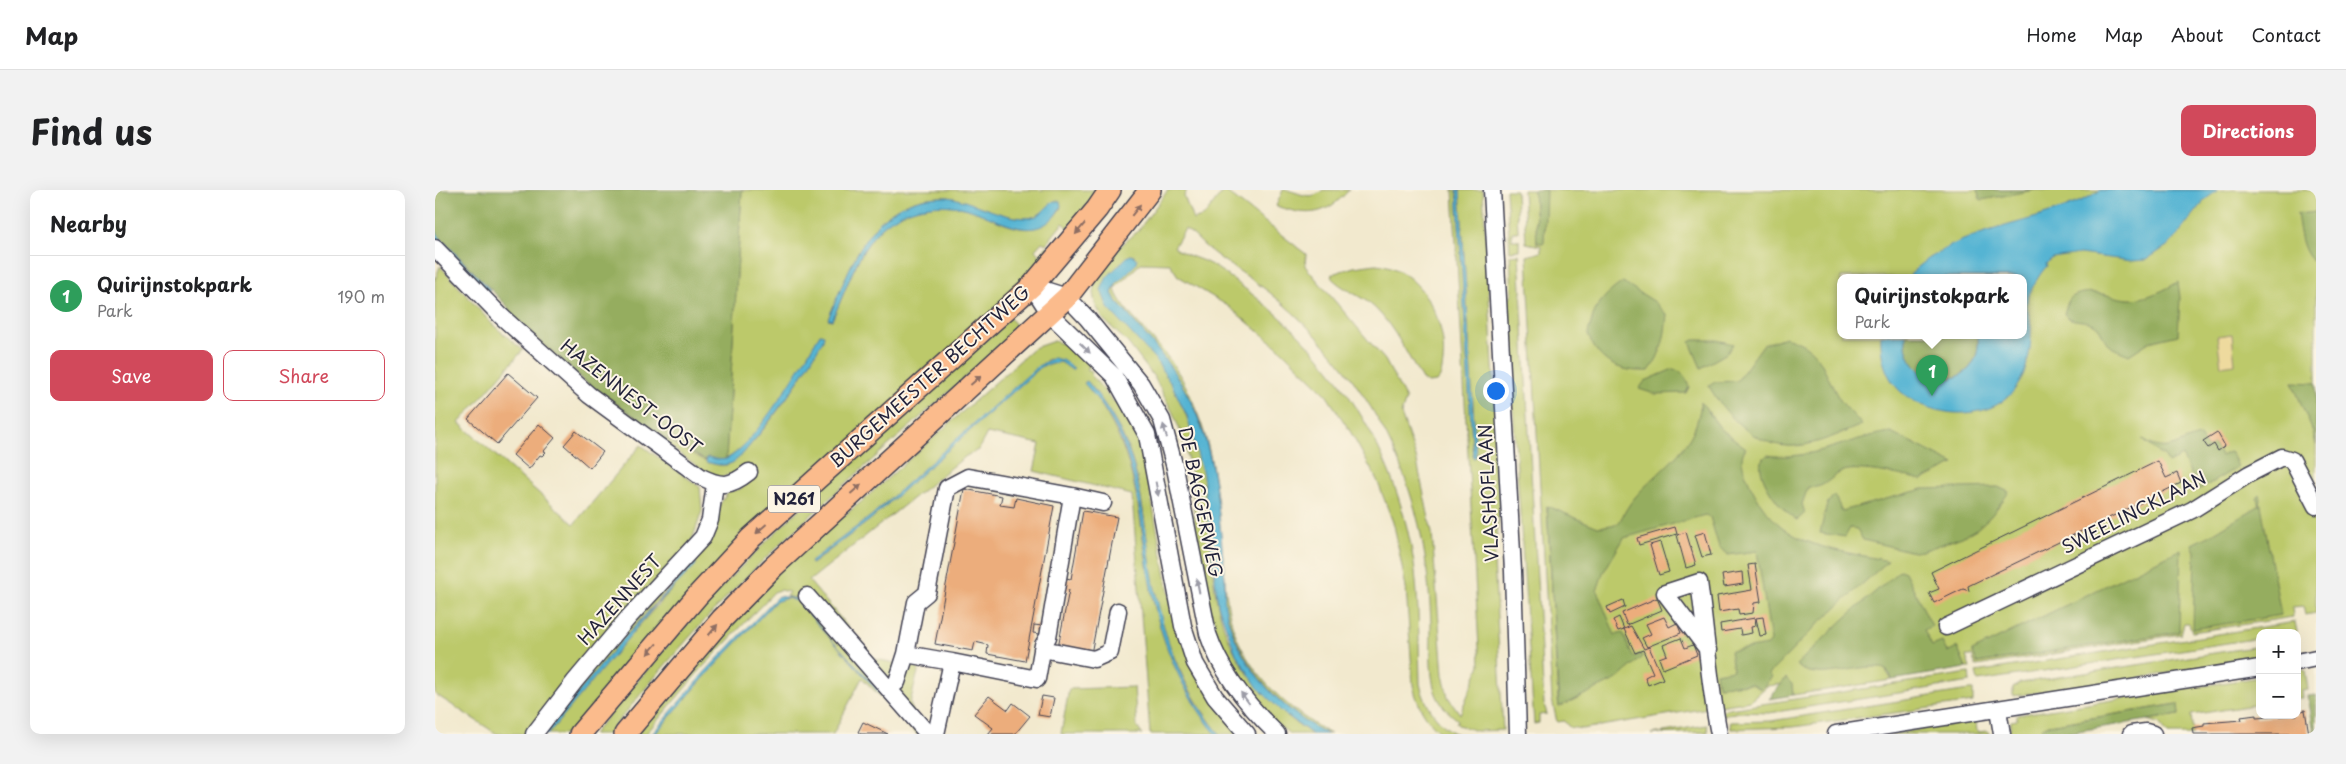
<!DOCTYPE html>
<meta charset="utf-8">
<style>
:root{--surface:#fff;--page:#f2f2f2;--text:#202124;--muted:#757577;--line:#e0e0e0;--accent:#d1495b}
body{margin:0;font-family:"Playpen Sans",sans-serif;background:var(--page);color:var(--text)}
.controls{position:absolute;right:15px;bottom:15px;display:grid;overflow:hidden;border-radius:10px;box-shadow:0 5px 20px #0002}
.controls button{width:45px;height:45px;display:grid;place-items:center;padding:0;border:0;border-bottom:1px solid var(--line);background:var(--surface);color:var(--text);font:25px sans-serif}
.you{position:absolute;left:1060px;top:200px;width:18px;height:18px;margin:-12px;border:4px solid #fff;border-radius:50%;background:#1a73e8;box-shadow:0 0 0 8px #1a73e833}
.badge{display:grid;place-items:center;width:32px;height:32px;border-radius:50%;background:var(--accent);color:#fff;font-size:16px;font-weight:700}
.pin{position:absolute;translate:-50% -41px;filter:drop-shadow(0 1px 2px #0008)}
.pin::after{content:'';position:absolute;top:26px;width:18px;height:15px;background:inherit;clip-path:polygon(0 0,100% 0,50% 100%)}
.popup{position:absolute;left:1402px;top:84px;width:190px;height:65px;box-sizing:border-box;display:grid;place-content:center;border-radius:10px;background:var(--surface);filter:drop-shadow(0 1px 4px #0005);font-size:16px;white-space:nowrap;color:var(--muted)}
.popup b{font-size:19px;color:var(--text)}
.popup::after{content:'';position:absolute;left:50%;top:100%;margin-left:-10px;border:10px solid transparent;border-top-color:var(--surface)}
.list{margin:0;padding:0;list-style:none}
h2{display:flex;justify-content:space-between;align-items:center;height:65px;margin:0;padding:0 20px;font-size:21px}
h2 small{font-size:16px;font-weight:400;color:var(--muted)}
.list li{display:grid;grid-template-columns:32px 1fr auto;gap:15px;align-items:center;box-sizing:border-box;height:80px;padding:0 20px;border-top:1px solid var(--line)}
.list b{display:block;font-size:19px;white-space:nowrap}
.list p{margin:0;font-size:16px;white-space:nowrap;color:var(--muted)}
.list em{font-size:16px;font-style:normal;color:var(--muted)}
.actions{display:flex;gap:10px;padding:15px 20px}
.actions a{flex:1;padding:11px 0;border:1px solid var(--accent);border-radius:10px;text-align:center;font-size:18px;color:var(--accent)}
.actions .main{background:var(--accent);color:#fff}
.map{position:relative;flex:none;width:1881px;height:544px;overflow:hidden;border-radius:10px}
header{display:flex;align-items:center;gap:30px;box-sizing:border-box;height:70px;padding:0 25px;background:var(--surface);border-bottom:1px solid var(--line)}
header strong{font-size:24px}
nav{display:flex;gap:28px;margin-inline-start:auto;font-size:18px}
.intro{display:flex;align-items:center;justify-content:space-between;box-sizing:border-box;height:120px;padding:0 30px}
h1{margin:0;font-size:35px}
.button{padding:12px 22px;border-radius:10px;background:var(--accent);color:#fff;font-size:18px;font-weight:700}
main{display:flex;gap:30px;padding:0 30px}
aside{flex:1;background:var(--surface);border-radius:10px;box-shadow:0 5px 20px #0002}
.map>svg:first-child{display:block}
</style>
<header>
<strong>Map</strong>
<nav><a>Home</a><a>Map</a><a>About</a><a>Contact</a></nav>
</header>
<div class="intro"><h1>Find us</h1><a class="button">Directions</a></div>
<main>
<aside>
<h2>Nearby<small></small></h2>
<ul class="list">
<li><span class="badge" style="background:#2e9e5b">1</span><div><b>Quirijnstokpark</b><p>Park</p></div><em>190 m</em></li>
</ul>
<div class="actions"><a class="main">Save</a><a>Share</a></div>
</aside>
<div class="map">
<svg width="1881" height="544" viewBox="0 0 1881 544">
<rect width="100%" height="100%" fill="#fcf5e5"/>
<filter id="ink" filterUnits="userSpaceOnUse"><feTurbulence type="fractalNoise" baseFrequency=".02" numOctaves="2"/><feDisplacementMap in="SourceGraphic" scale="10" xChannelSelector="R" yChannelSelector="G"/><feConvolveMatrix kernelMatrix="1 2 1 2 8 2 1 2 1" color-interpolation-filters="sRGB"/></filter>
<filter id="wash" filterUnits="userSpaceOnUse"><feTurbulence type="fractalNoise" baseFrequency=".0096" numOctaves="4" result="noise"/><feDisplacementMap in="SourceGraphic" scale="20" xChannelSelector="R" yChannelSelector="G"/><feGaussianBlur stdDeviation="1.12" result="paint"/><feColorMatrix in="noise" values="0 0 0 0 0 0 0 0 0 0 0 0 0 0 0 0 0 1.4 0 .05"/><feComposite in="paint" operator="in"/></filter>
<g filter="url(#wash)">
<rect width="100%" height="100%" fill="#f2e9ce"/>
<path fill="#bcc96b" stroke="#6f7653" fill-rule="evenodd" d="M 307,0 L 664,0 L 634,38 L 628,33 L 611,54 L 607,52 L 600,60 L 605,65 L 612,56 L 616,60 L 593,86 L 151,523 L 134,544 L 113,544 L 181,461 L 261,373 L 237,394 L 180,458 L 109,544 L 62,544 L 0,504 L 0,90 L 5,76 L 58,135 L 88,160 L 24,233 L 139,334 L 206,255 L 265,297 L 267,321 L 252,365 L 293,302 L 305,299 L 316,290 L 297,284 L 287,287 L 275,285 L 183,220 L 72,126 L 73,121 C 129,172 185,223 252,261 C 264,267 277,277 291,275 C 312,271 381,169 389,146 L 385,144 C 367,175 322,254 291,269 ZM 513,7 C 536,11 579,35 601,26 C 608,23 613,16 619,11 L 626,18 C 597,59 565,28 530,18 C 501,11 467,17 445,39 C 422,62 411,101 397,130 L 393,129 C 419,70 436,5 513,7 Z
M 733,0 L 752,0 L 749,6 L 758,30 L 769,26 L 789,0 L 871,64 L 870,76 L 950,170 L 971,209 L 966,224 L 981,267 L 997,343 L 1008,485 L 1013,507 L 1025,524 L 1045,475 L 1018,0 L 1022,0 L 1038,268 L 1041,267 L 1025,0 L 1048,0 L 1064,281 L 1065,315 L 1059,370 L 1068,540 L 1042,541 L 1023,535 L 1021,533 L 1023,530 C 1012,522 1004,513 1000,501 C 994,482 996,453 996,433 C 994,388 989,345 975,303 C 949,222 899,155 834,102 C 814,86 791,74 772,58 C 764,51 760,45 750,39 L 739,57 C 749,64 758,67 769,71 C 788,80 806,96 822,108 C 908,174 966,273 980,381 C 984,418 984,457 985,494 C 990,516 1003,535 1022,544 L 1005,542 C 990,529 982,515 978,495 L 971,398 L 959,335 L 942,290 L 915,241 L 890,203 L 846,160 L 793,116 L 743,86 L 735,74 L 706,73 L 680,98 C 681,114 722,151 734,169 C 746,185 755,203 762,222 C 787,284 783,351 793,416 C 801,472 848,518 896,544 C 882,543 867,529 857,521 C 825,495 797,456 790,414 C 788,406 790,397 790,388 C 784,339 783,286 767,239 C 750,187 716,151 681,111 L 677,103 L 681,94 L 702,73 L 699,66 L 695,65 L 666,100 C 684,123 703,145 720,169 C 739,194 752,224 761,254 C 769,278 770,304 773,329 C 776,357 777,388 783,416 C 795,471 830,513 877,544 L 855,544 L 838,531 L 819,512 L 783,454 L 762,369 L 757,288 L 748,248 L 738,223 L 719,187 L 693,153 L 668,129 L 660,114 L 658,103 L 661,85 L 676,64 L 702,42 Z
M 848,0 C 863,0 873,13 888,0 L 914,0 C 891,26 873,27 841,16 Z
M 1071,0 L 1081,0 L 1083,42 L 1077,42 L 1077,50 L 1084,50 L 1084,60 L 1075,61 Z
M 1088,0 L 1099,0 L 1102,53 L 1103,0 L 1881,0 L 1881,423 L 1870,425 L 1868,416 L 1857,417 L 1858,427 L 1757,442 L 1754,433 L 1749,433 L 1746,444 L 1541,476 L 1537,466 L 1531,466 L 1535,478 L 1531,478 L 1526,467 L 1450,479 L 1457,490 L 1358,505 L 1356,493 L 1332,496 L 1315,511 L 1147,539 L 1134,537 L 1129,531 L 1122,532 L 1117,510 L 1092,66 L 1106,62 L 1106,56 L 1091,53 ZM 1406,87 L 1588,87 L 1588,145 L 1406,145 ZM 1112,316 L 1124,517 L 1123,510 ZM 1745,439 L 1744,442 L 1542,473 L 1539,465 Z
M 1084,64 L 1109,514 L 1112,524 L 1104,525 L 1104,533 L 1099,534 L 1071,112 L 1077,105 L 1075,65 Z
M 941,74 C 985,77 1013,132 1008,172 C 1007,179 1007,187 1001,192 L 993,193 L 987,190 C 973,166 960,138 940,118 C 928,106 904,98 896,87 L 897,84 L 919,77 Z
M 575,128 L 584,138 C 492,224 394,304 305,393 C 258,441 215,492 173,544 L 158,544 C 205,488 252,432 303,380 C 389,291 484,211 575,128 Z
M 619,151 L 638,157 L 657,175 L 657,177 L 652,176 L 652,181 L 657,181 L 656,185 L 678,211 L 687,213 L 705,248 L 735,408 L 805,544 L 785,544 L 783,542 C 751,501 731,456 720,405 C 709,349 711,289 684,238 C 675,221 664,206 652,191 L 650,193 C 706,262 701,321 717,404 C 727,455 748,503 781,544 L 715,544 L 697,305 L 599,281 L 605,254 L 552,243 L 543,260 L 531,266 L 374,391 L 440,469 L 484,478 L 475,513 L 486,544 L 482,544 L 477,539 L 427,488 L 398,544 L 220,544 L 274,482 L 340,411 L 352,408 L 362,411 L 447,506 L 453,510 L 397,450 L 363,409 L 351,406 L 354,402 L 345,400 L 339,402 L 267,478 L 211,544 L 195,544 L 355,368 L 425,313 L 599,158 ZM 613,169 L 635,175 L 637,180 L 626,172 L 607,176 L 435,330 L 377,374 L 375,373 L 436,326 Z
M 1860,432 L 1862,442 L 1825,443 L 1825,448 L 1543,491 L 1541,482 Z
M 1825,456 L 1825,468 L 1687,491 L 1578,506 L 1578,498 L 1585,493 Z
M 1870,480 L 1873,500 L 1867,501 L 1868,508 L 1862,508 L 1862,481 Z
M 1534,483 L 1535,492 L 1334,523 L 1305,522 L 1288,525 L 1287,520 Z
M 1825,487 L 1825,514 L 1756,525 L 1758,544 L 1733,544 L 1724,533 L 1713,530 L 1744,525 L 1742,514 L 1614,535 L 1607,538 L 1608,544 L 1574,544 L 1576,531 L 1582,530 L 1582,525 Z
M 699,497 L 702,537 L 707,544 L 626,544 L 634,499 Z
M 1534,500 L 1538,500 L 1538,512 L 1358,537 L 1296,539 L 1295,532 L 1336,531 Z
M 1541,531 L 1542,542 L 1552,541 L 1556,544 L 1455,544 Z
M 1272,535 L 1273,542 L 1217,544 Z"/>
<path fill="#95ad5f" stroke="#5c684d" d="M 0,0 L 307,0 L 291,269 L 284,270 L 273,267 L 270,270 L 230,248 L 150,191 L 73,121 L 73,117 L 4,46 L 0,39 Z
M 1099,0 L 1111,0 L 1109,53 L 1102,53 Z
M 1542,0 L 1599,0 L 1547,10 L 1545,9 Z
M 1881,22 L 1881,73 C 1866,64 1865,40 1862,24 Z
M 1188,92 L 1220,112 L 1232,125 C 1230,146 1227,164 1214,181 C 1191,182 1170,177 1158,155 C 1157,152 1154,148 1153,145 C 1153,142 1155,136 1156,133 C 1160,114 1172,103 1188,92 Z
M 1743,92 L 1745,108 L 1743,145 L 1714,152 L 1694,165 C 1688,162 1677,159 1673,154 C 1667,147 1667,139 1659,134 C 1650,129 1636,133 1629,124 L 1633,110 C 1653,93 1676,110 1698,109 C 1713,108 1730,100 1743,92 Z
M 1471,145 L 1543,145 C 1548,208 1465,199 1471,145 Z
M 1350,147 C 1387,158 1386,176 1402,205 C 1408,216 1419,225 1427,235 C 1406,243 1384,254 1361,256 C 1323,259 1291,227 1274,196 L 1280,192 L 1302,191 L 1328,155 Z
M 1259,150 L 1282,150 L 1298,154 L 1292,163 L 1266,178 L 1255,152 Z
M 1238,179 C 1247,181 1252,188 1254,197 L 1251,203 L 1220,204 L 1204,199 L 1210,191 Z
M 1857,192 L 1881,193 L 1881,255 L 1878,242 Z
M 1266,212 L 1286,239 L 1311,258 C 1303,268 1309,280 1313,290 C 1343,358 1390,357 1453,371 L 1385,432 L 1334,484 L 1337,487 L 1326,499 L 1316,494 L 1283,496 L 1281,483 L 1298,480 L 1295,461 L 1333,455 L 1336,451 L 1322,361 L 1293,365 L 1284,357 L 1275,327 L 1270,325 L 1189,348 L 1168,383 L 1162,401 L 1180,445 L 1188,443 L 1198,467 L 1206,464 L 1207,467 L 1182,489 L 1124,517 L 1112,316 L 1163,337 L 1183,334 C 1189,324 1194,313 1202,305 C 1231,273 1261,259 1266,212 Z
M 1456,242 L 1519,274 L 1487,290 C 1472,286 1422,276 1409,281 C 1399,284 1391,296 1381,297 C 1379,298 1376,297 1373,297 L 1367,314 L 1370,323 L 1362,330 C 1347,322 1322,289 1326,271 L 1332,265 C 1376,272 1414,247 1456,242 Z
M 1765,246 L 1773,258 L 1778,254 L 1775,247 L 1786,266 L 1794,262 L 1797,263 L 1803,277 L 1764,300 L 1747,266 L 1733,273 L 1728,264 L 1726,265 L 1707,249 C 1732,267 1741,251 1765,246 Z
M 1563,297 L 1574,302 L 1556,326 L 1543,338 L 1527,347 L 1487,361 L 1479,362 L 1428,350 L 1422,339 L 1415,338 L 1410,347 L 1385,343 L 1392,314 L 1399,305 L 1407,321 L 1488,299 Z
M 1824,304 L 1846,425 L 1758,439 L 1760,362 L 1757,354 L 1779,343 L 1825,315 L 1821,307 Z
M 1746,359 L 1744,442 L 1542,473 L 1537,461 Z
M 1465,380 L 1470,382 L 1497,436 L 1489,440 L 1497,456 L 1507,452 L 1512,462 L 1522,457 L 1531,478 L 1457,490 C 1450,457 1388,500 1361,475 L 1408,430 Z
M 1351,488 L 1357,494 L 1358,505 L 1334,509 Z
M 1881,505 L 1881,541 L 1879,542 L 1873,506 Z
M 1743,514 L 1744,525 L 1624,544 L 1608,544 L 1607,538 L 1614,535 Z"/>
<path fill="#eeda9e" stroke="#887e6c" d="M 1797,144 L 1800,174 L 1786,176 L 1782,146 Z"/>
<path fill="#54b4d3" stroke="#3b6b87" d="M 1022,0 L 1025,0 L 1041,267 L 1038,268 Z
M 1666,0 L 1783,0 L 1767,12 L 1768,13 L 1735,54 L 1711,70 L 1697,71 L 1645,64 L 1617,68 L 1611,74 L 1612,76 C 1604,84 1597,98 1593,107 C 1590,114 1595,128 1596,137 C 1597,181 1581,221 1529,223 C 1507,224 1482,216 1465,201 C 1450,186 1445,166 1446,145 L 1471,145 C 1465,199 1549,208 1543,145 L 1588,145 L 1588,87 L 1473,87 C 1523,32 1604,39 1666,0 Z
M 513,7 C 537,10 579,35 601,26 C 608,23 613,15 619,11 L 625,11 L 626,16 C 603,61 561,26 529,18 C 499,11 466,18 444,40 C 421,63 411,101 397,130 L 393,129 C 419,70 436,5 513,7 Z
M 0,39 L 6,49 L 55,100 L 51,103 L 0,50 Z
M 697,65 L 702,69 L 702,73 L 681,94 L 677,103 L 681,111 C 716,151 750,187 767,239 C 783,286 785,339 790,388 C 790,397 789,406 790,415 C 799,470 843,519 892,544 L 877,544 L 846,521 L 823,498 L 801,464 L 783,415 L 768,285 L 752,226 L 738,197 L 720,169 L 673,118 L 666,100 L 672,87 L 693,66 Z
M 385,144 L 389,145 L 388,150 C 369,185 346,217 321,248 C 314,256 306,268 297,273 C 288,277 279,274 271,272 L 272,267 C 278,268 284,271 291,269 C 318,258 369,171 385,144 Z
M 618,168 L 627,170 L 639,178 L 637,180 L 626,172 L 607,176 L 435,330 L 376,374 L 375,372 L 436,326 L 603,176 Z
M 652,191 C 670,213 684,235 694,262 C 705,292 708,324 713,355 C 722,423 738,492 785,544 L 781,544 C 748,504 727,455 717,403 C 707,351 706,296 685,247 C 676,227 663,209 649,193 Z
M 259,373 L 261,373 L 261,375 L 220,416 L 113,544 L 109,544 L 180,458 Z
M 343,406 L 363,409 L 397,450 L 454,510 L 447,506 L 362,411 L 352,408 L 340,412 L 274,482 L 220,544 L 217,544 L 269,483 Z"/>
<g id="blocks">
<path fill="#ecad7b" d="M 73,183 L 102,208 L 62,254 L 33,229 Z
M 104,234 L 120,248 L 109,261 L 111,262 L 107,266 L 105,265 L 94,279 L 78,265 Z
M 141,241 L 168,262 L 155,278 L 129,255 Z
M 1782,242 L 1790,256 L 1783,261 L 1779,254 L 1773,258 L 1768,251 Z
M 1723,271 L 1731,288 L 1742,283 L 1746,293 L 1717,307 L 1717,310 L 1714,314 L 1711,310 L 1533,396 L 1534,401 L 1528,399 L 1499,413 L 1494,403 L 1504,399 L 1496,382 Z
M 529,299 L 567,306 L 565,315 L 579,317 L 581,308 L 619,316 L 590,471 L 552,464 L 553,455 L 540,452 L 538,461 L 500,454 Z
M 648,321 L 682,327 L 656,464 L 623,457 L 634,400 L 629,399 L 631,388 L 636,389 Z
M 1240,337 L 1242,344 L 1204,355 L 1202,348 Z
M 1251,342 L 1261,375 L 1251,378 L 1242,345 Z
M 1270,342 L 1276,365 L 1267,367 L 1260,345 Z
M 1225,352 L 1234,382 L 1224,385 L 1215,355 Z
M 1320,374 L 1326,412 L 1319,413 L 1318,423 L 1304,425 L 1303,419 L 1284,422 L 1282,406 L 1317,400 L 1313,375 Z
M 1307,382 L 1308,394 L 1289,397 L 1287,385 Z
M 1222,408 L 1227,420 L 1192,435 L 1187,423 Z
M 1188,410 L 1190,417 L 1175,424 L 1172,417 Z
M 1184,427 L 1189,439 L 1183,441 L 1178,430 Z
M 1229,427 L 1234,437 L 1242,433 L 1246,443 L 1212,457 L 1207,448 L 1216,444 L 1211,434 Z
M 1328,427 L 1331,445 L 1325,446 L 1321,428 Z
M 1320,428 L 1321,436 L 1316,437 L 1317,443 L 1306,445 L 1305,439 L 1286,442 L 1285,434 Z
M 599,435 L 607,436 L 605,444 L 598,443 Z
M 1196,436 L 1209,459 L 1214,457 L 1228,489 L 1213,495 L 1210,487 L 1218,483 L 1208,460 L 1200,463 L 1189,439 Z
M 1246,448 L 1250,458 L 1258,455 L 1262,465 L 1228,479 L 1224,468 L 1232,465 L 1228,455 Z
M 554,506 L 573,520 L 578,513 L 595,526 L 580,544 L 553,544 L 558,538 L 539,524 Z
M 607,506 L 619,508 L 615,527 L 603,525 Z
M 1870,520 L 1874,544 L 1758,544 L 1757,538 L 1769,536 L 1769,533 L 1807,530 L 1806,527 L 1821,525 L 1821,528 L 1862,525 L 1862,522 Z
M 428,532 L 453,544 L 426,544 L 423,542 Z"/>
</g>
</g>
<g filter="url(#ink)">
<use href="#blocks" fill-opacity="0" stroke="#414051" stroke-width="1"/>
<g fill="none" stroke-linecap="round" stroke-linejoin="round">
<g stroke="#414051" stroke-width="19">
<path id="minor" d="M 1057,0 L 1078,381 L 1083,544
M 0,58 L 66,126 L 154,205 L 266,287 C 287,297 295,297 314,282
M 597,96 L 632,107 L 652,128 L 706,194 L 727,230 L 740,278 L 773,444 C 786,483 813,516 842,544
M 597,96 L 615,124 L 679,186 L 712,245 L 748,436 L 760,473 L 780,507 L 812,544
M 372,406 L 493,544
M 1511,437 L 1757,320 L 1814,284 L 1847,267 L 1857,270 L 1881,316
M 607,459 L 659,469 L 675,462 L 683,421
M 1273,460 L 1230,403 L 1264,392 C 1271,442 1274,494 1284,544
M 471,464 L 481,412 L 492,403 L 512,298 L 533,287 L 637,306
M 517,472 L 602,489 L 608,455 L 613,447 L 637,306 L 668,313
M 1862,472 L 1881,468
M 454,499 L 462,492 L 471,464 L 517,472 L 501,544
M 1563,520 L 1567,544
M 99,544 L 140,491 L 193,428 L 268,347 L 275,330 L 280,294
M 1401,544 L 1825,478
M 1696,544 L 1711,542 L 1718,544"/>
</g>
<g stroke="#414051" stroke-width="24">
<path id="major" d="M 145,544 L 263,405 L 316,348 L 597,96 L 662,19 L 675,0
M 190,544 L 287,429 L 338,377 L 632,107 L 715,0"/>
</g>
<use href="#minor" stroke="#fff" stroke-width="16"/>
<use href="#major" stroke="#fbbb8c" stroke-width="21"/>
</g>
<defs><path id="oneway-solid" d="M-6-.8H1V-3.2L6.5 0L1 3.2V.8H-6Z" transform="scale(1.25)"/></defs>
<g fill="#8e6e64">
<use href="#oneway-solid" transform="translate(701 20) rotate(-52)"/>
<use href="#oneway-solid" transform="translate(645 39) rotate(130)"/>
<use href="#oneway-solid" transform="translate(541 190) rotate(-42)"/>
<use href="#oneway-solid" transform="translate(421 299) rotate(-42)"/>
<use href="#oneway-solid" transform="translate(326 339) rotate(138)"/>
<use href="#oneway-solid" transform="translate(278 440) rotate(-50)"/>
<use href="#oneway-solid" transform="translate(217 459) rotate(131)"/>
</g>
<g fill="#9c9ca7">
<use href="#oneway-solid" transform="translate(650 158) rotate(44)"/>
<use href="#oneway-solid" transform="translate(730 241) rotate(-105)"/>
<use href="#oneway-solid" transform="translate(722 299) rotate(79)"/>
<use href="#oneway-solid" transform="translate(763 396) rotate(-101)"/>
<use href="#oneway-solid" transform="translate(810 508) rotate(-127)"/>
</g>
</g>
<g text-anchor="middle" stroke-width="4" stroke-linejoin="round" paint-order="stroke">
<rect fill="#fcf5e5" stroke="#63616e" stroke-width="1" x="333" y="295.5" width="52" height="27" rx="4"/>
<g font-size="16" font-weight="bold" fill="#22223b">
<text x="359" y="315">N261</text>
</g>
<g font-size="18" fill="#22223b" stroke="#fcf5e5">
<text transform="translate(495 187) rotate(-42)" y="6">BURGEMEESTER BECHTWEG</text>
<text transform="translate(196 207) rotate(38)" y="6">HAZENNEST-OOST</text>
<text transform="translate(1054 303) rotate(-93)" y="6">VLASHOFLAAN</text>
<text transform="translate(765 312) rotate(78)" y="6">DE BAGGERWEG</text>
<text transform="translate(1699 323) rotate(-27)" y="6">SWEELINCKLAAN</text>
<text transform="translate(185 410) rotate(-48)" y="6">HAZENNEST</text>
</g>
</g>
</svg>
<div class="controls">
<button>+</button>
<button>−</button>
</div>
<div class="you"></div>
<div class="pin badge" style="left:1497px;top:206px;background:#2e9e5b">1</div>
<div class="popup"><b>Quirijnstokpark</b>Park</div>
</div>
</main>
